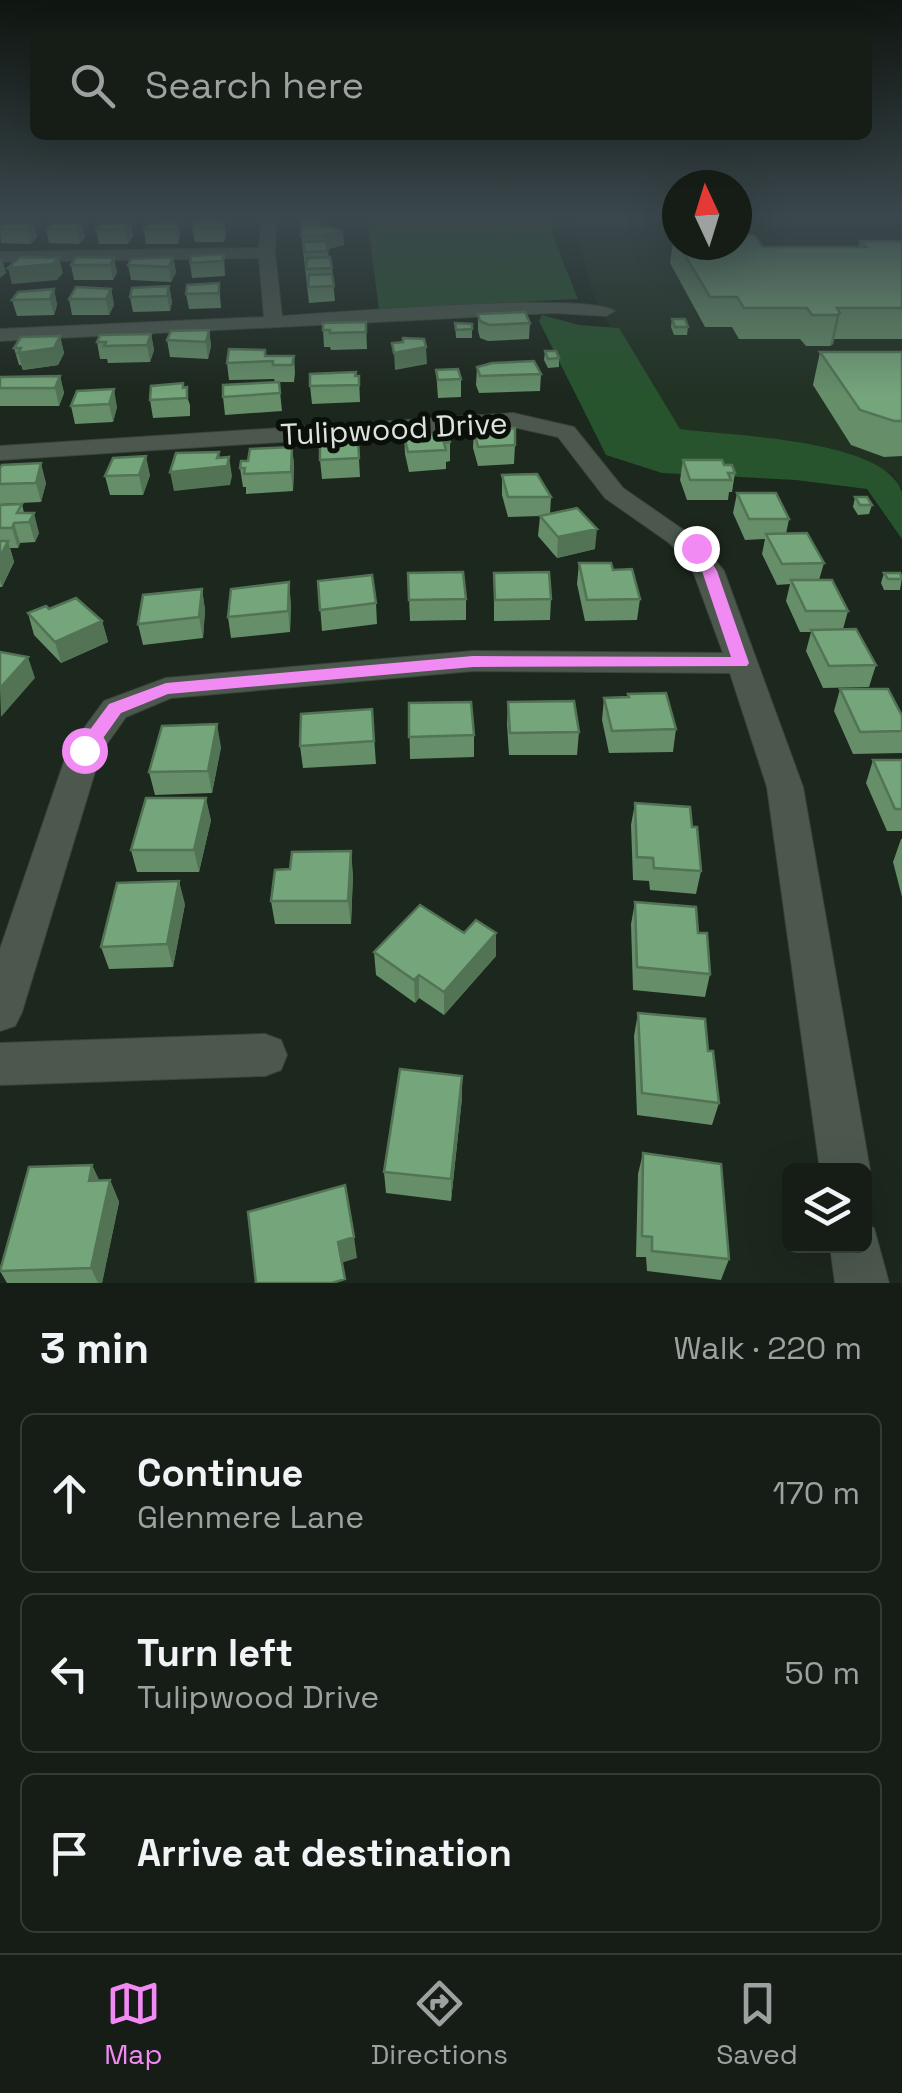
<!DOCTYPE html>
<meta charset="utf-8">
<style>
:root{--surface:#151d16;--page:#1e261f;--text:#f1f3f6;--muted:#9da2a1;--line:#343b35;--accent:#f28af3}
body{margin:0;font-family:"Space Grotesk",sans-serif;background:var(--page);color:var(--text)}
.controls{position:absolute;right:30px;bottom:30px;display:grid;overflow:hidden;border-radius:15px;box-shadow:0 10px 40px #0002}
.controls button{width:90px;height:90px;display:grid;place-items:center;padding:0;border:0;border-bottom:2px solid var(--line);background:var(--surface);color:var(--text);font:50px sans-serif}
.compass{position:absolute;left:662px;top:170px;width:90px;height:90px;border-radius:50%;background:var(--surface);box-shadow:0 10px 40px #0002;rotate:356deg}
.stop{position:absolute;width:30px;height:30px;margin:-22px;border:8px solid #f28af3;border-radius:50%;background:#fff}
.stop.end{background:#f28af3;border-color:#fff;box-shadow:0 2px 10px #0008}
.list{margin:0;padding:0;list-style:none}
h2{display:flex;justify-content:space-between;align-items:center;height:130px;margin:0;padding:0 40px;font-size:42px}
h2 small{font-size:32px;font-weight:400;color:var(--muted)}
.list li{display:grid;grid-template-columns:65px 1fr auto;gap:30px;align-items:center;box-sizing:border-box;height:160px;margin:0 20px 20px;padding:0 20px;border:2px solid var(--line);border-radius:15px}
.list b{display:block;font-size:38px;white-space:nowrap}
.list p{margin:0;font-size:32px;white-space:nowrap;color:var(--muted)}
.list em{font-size:32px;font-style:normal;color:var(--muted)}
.icon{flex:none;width:55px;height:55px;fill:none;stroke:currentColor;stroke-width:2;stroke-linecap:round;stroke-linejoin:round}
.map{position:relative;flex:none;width:902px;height:1283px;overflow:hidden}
.search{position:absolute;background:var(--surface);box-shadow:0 10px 40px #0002;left:30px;right:30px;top:30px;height:110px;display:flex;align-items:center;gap:25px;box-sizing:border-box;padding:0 35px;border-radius:15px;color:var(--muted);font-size:38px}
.sheet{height:670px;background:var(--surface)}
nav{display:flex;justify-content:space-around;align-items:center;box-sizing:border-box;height:140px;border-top:2px solid var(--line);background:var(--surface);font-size:28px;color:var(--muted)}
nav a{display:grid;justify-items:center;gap:5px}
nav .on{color:var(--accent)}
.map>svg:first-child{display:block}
</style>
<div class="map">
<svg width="902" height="1283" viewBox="0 0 902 1283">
<rect width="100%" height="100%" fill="#1c271d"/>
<path fill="#213122" d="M 737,216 L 902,216 L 902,490 L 892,473 L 671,443 L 593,294 L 573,218 L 677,217 L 677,245 L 737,245 Z"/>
<path fill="#27542d" d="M 367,216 L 573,216 L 551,222 L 552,235 L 578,299 L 379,310 Z
M 542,315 L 579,325 L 619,328 L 680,429 C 729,436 885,438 902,492 C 902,505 902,525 902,539 L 867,489 L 796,480 L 662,473 L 606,455 L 539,321 Z"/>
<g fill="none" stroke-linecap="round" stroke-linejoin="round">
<g stroke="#39433a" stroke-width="2">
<path id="minor" d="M 262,216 L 276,216 L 275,253 L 282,316 C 332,313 590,291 615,311 L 606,316 L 554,313 L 0,341 L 0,329 L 264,317 L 259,258 L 0,262 L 0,252 L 259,248 Z
M 513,413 L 574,427 L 623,488 L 698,540 L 724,571 L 803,787 L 870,1170 L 864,1182 L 864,1170 L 820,1170 L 767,787 L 730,673 L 473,671 L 171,698 L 126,717 L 101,752 L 22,1012 L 15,1026 L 0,1031 L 0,949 L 68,750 L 104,701 L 166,678 L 473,651 L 723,653 L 690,563 L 668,542 L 605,498 L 558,437 L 513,427 L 0,460 L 0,446 Z
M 265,1034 L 281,1040 L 287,1055 L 281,1070 L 265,1076 L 0,1085 L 0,1043 Z
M 864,1224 L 874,1228 L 889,1283 L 835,1283 L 830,1246 L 864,1246 Z"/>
</g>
<use href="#minor" fill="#4c584d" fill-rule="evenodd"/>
</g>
<path fill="#658e69" d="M 112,216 L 139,216 L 138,217 L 112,217 Z
M 198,216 L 228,216 L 228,217 L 198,217 Z
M 299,216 L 320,216 L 321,226 L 344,245 L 327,249 L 332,268 L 335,301 L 309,303 Z
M 178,221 L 180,235 L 178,244 L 146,244 L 144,230 Z
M 224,221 L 226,235 L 224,242 L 195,242 L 192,228 Z
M 131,222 L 133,236 L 128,244 L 99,244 L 96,230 Z
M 34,223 L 37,237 L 30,244 L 1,243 L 0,227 Z
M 82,223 L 85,237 L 79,244 L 49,243 L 46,229 Z
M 674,235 L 677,235 L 677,245 L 737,245 L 763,247 L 859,247 L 860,241 L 902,241 L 902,339 L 834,339 L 833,344 L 830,346 L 806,346 L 800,339 L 739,339 L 732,327 L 705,327 L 670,263 Z
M 224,254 L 225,276 L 192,278 L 190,263 Z
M 173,257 L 176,272 L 171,282 L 131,280 L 128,265 Z
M 114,258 L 117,273 L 113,280 L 74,280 L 71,265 Z
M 219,283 L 221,308 L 189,309 L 186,294 Z
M 169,286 L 172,302 L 170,311 L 133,312 L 130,297 Z
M 54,289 L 57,305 L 54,315 L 17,316 L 12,300 Z
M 111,289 L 114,305 L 109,315 L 72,315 L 69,299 Z
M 478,314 L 530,323 L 529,339 L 488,341 L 480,338 L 478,331 Z
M 672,319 L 688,327 L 687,335 L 674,335 L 671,327 Z
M 366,322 L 367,349 L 331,350 L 330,347 L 324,347 L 323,330 Z
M 455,323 L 472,324 L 472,338 L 456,338 Z
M 209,330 L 211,346 L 208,359 L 170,357 L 167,340 Z
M 151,334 L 154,350 L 150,362 L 108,363 L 107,359 L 100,359 L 97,342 Z
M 60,336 L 64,353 L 58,365 L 23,370 L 21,365 L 19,365 L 14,348 Z
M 545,351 L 559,358 L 559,367 L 548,368 L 544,360 Z
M 820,352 L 902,352 L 902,456 L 884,457 L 851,445 L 813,385 Z
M 266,356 L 294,356 L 295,373 L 294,382 L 279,382 L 282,411 L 225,415 L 223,397 L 275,382 L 274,379 L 229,380 L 227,363 Z
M 477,367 L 541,374 L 540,391 L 479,393 L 476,385 Z
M 436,370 L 461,379 L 461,397 L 438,398 Z
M 356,372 L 356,376 L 359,376 L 360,402 L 312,404 L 310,386 Z
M 60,376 L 64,393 L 59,406 L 0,406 L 0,377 Z
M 184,388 L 190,405 L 190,416 L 153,418 L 150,400 Z
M 77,391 L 117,407 L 113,422 L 75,424 L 71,406 Z
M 474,430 L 515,445 L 514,464 L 478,466 L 473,448 Z
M 404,436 L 450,442 L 450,461 L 446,462 L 446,469 L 409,472 L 405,454 Z
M 358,441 L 360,477 L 322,479 L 320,460 Z
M 292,447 L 294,465 L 293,491 L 246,494 L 246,487 L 243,487 L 240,468 L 248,461 Z
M 683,460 L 724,465 L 735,473 L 732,492 L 729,492 L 728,500 L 687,500 L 680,480 Z
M 0,468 L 46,483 L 41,502 L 0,504 Z
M 150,475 L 143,495 L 110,495 L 105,476 Z
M 502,475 L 551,497 L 550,514 L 595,549 L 557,558 L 538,536 L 540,516 L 508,517 L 502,495 Z
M 737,493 L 789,519 L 786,534 L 824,563 L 819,580 L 848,611 L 843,629 L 876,665 L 869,687 L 823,688 L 806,651 L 811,632 L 800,632 L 786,601 L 790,584 L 777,585 L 762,554 L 765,539 L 745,540 L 733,513 Z
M 855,497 L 872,505 L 869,514 L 858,515 L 853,507 Z
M 22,504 L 24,513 L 39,533 L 35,542 L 20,543 L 18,548 L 10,548 L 14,562 L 2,587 L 0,587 L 0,505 Z
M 579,563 L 640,599 L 637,620 L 585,621 L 577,584 Z
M 408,573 L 466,599 L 466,620 L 410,621 Z
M 494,573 L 551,599 L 550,620 L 494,621 Z
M 884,573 L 902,577 L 900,590 L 884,590 L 881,583 Z
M 318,581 L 376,603 L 377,624 L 322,631 Z
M 202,589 L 205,610 L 203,638 L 143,645 L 138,624 Z
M 291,603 L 290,632 L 231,638 L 228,617 Z
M 49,609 L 102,621 L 108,642 L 61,663 L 34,635 L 28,613 Z
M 840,689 L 902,716 L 902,753 L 853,754 L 834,711 Z
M 628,694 L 676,729 L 673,752 L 609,753 L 602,720 L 604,698 L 628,697 Z
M 508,702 L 579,732 L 577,755 L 509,755 L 507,724 Z
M 409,703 L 474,735 L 474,757 L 410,759 Z
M 372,709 L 376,764 L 303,768 L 300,746 Z
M 221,747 L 212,793 L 155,795 L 149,772 Z
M 873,760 L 902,760 L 902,831 L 887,831 L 866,783 Z
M 635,803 L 692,827 L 701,871 L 696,894 L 650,890 L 649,881 L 633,880 L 631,825 Z
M 211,820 L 199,872 L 137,872 L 131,850 Z
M 901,839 L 902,839 L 902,897 L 893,862 Z
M 290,869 L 353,874 L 351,924 L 275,924 L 271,901 Z
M 635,902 L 698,933 L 710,974 L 705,997 L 633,990 L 631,924 Z
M 185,904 L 173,967 L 109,969 L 101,947 Z
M 374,952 L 496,956 L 444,1015 L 419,998 L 415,1003 L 376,975 Z
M 638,1013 L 708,1051 L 719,1103 L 712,1125 L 637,1115 L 634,1036 Z
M 462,1098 L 451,1201 L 386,1193 L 384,1172 Z
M 643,1153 L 729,1259 L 721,1280 L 647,1271 L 646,1257 L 636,1257 L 638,1174 Z
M 92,1165 L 99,1181 L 110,1180 L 119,1202 L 102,1283 L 7,1283 L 0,1271 Z"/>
<path fill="#527455" d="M 154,216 L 185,216 L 155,219 Z
M 178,221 L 180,235 L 178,244 L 176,229 Z
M 131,222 L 133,236 L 128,244 L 125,230 Z
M 34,223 L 37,237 L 30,244 L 27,229 Z
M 82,223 L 85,237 L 79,244 L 76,230 Z
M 343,231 L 344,245 L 325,250 L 324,235 Z
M 173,257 L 176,272 L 171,282 L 169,267 Z
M 2,258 L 6,273 L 0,278 L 0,260 Z
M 59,258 L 63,273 L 57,280 L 12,284 L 8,268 Z
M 114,258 L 117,273 L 113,280 L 110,265 Z
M 169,286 L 172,302 L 170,311 L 167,296 Z
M 54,289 L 57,305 L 54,315 L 50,299 Z
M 111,289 L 114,305 L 109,315 L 106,299 Z
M 840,313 L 833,344 L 830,346 L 837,315 Z
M 209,330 L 211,346 L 208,359 L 206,342 Z
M 151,334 L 154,350 L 150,362 L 147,345 Z
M 60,336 L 64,353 L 58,365 L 23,370 L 18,353 Z
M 426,347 L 427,364 L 395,370 L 394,353 Z
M 60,376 L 64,393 L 59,406 L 55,388 Z
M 114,389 L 117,407 L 113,422 L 109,404 Z
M 292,447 L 294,465 L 293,491 L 291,472 Z
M 219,452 L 221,466 L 229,457 L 232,476 L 230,485 L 174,491 L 170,472 L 217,458 Z
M 146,456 L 150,475 L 143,495 L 139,475 Z
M 41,463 L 46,483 L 41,502 L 36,483 Z
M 34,513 L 39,533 L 35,542 L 29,522 Z
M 14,523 L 20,543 L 18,548 L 12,528 Z
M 597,529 L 595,549 L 557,558 L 558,537 Z
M 8,541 L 14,562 L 2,587 L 0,580 L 0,557 Z
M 289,582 L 291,603 L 290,632 L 288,611 Z
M 202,589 L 205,610 L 203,638 L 199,617 Z
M 102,621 L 108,642 L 61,663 L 55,642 Z
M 28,657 L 35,678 L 1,717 L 0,688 Z
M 217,724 L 221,747 L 212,793 L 208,771 Z
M 206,798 L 211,820 L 199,872 L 194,850 Z
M 351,851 L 353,874 L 351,924 L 348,901 Z
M 179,881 L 185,904 L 173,967 L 167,944 Z
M 496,933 L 496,956 L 444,1015 L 444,992 Z
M 419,975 L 419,998 L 415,1003 L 414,980 Z
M 462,1076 L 462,1098 L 451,1201 L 451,1179 Z
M 92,1165 L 102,1186 L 89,1181 Z
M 110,1180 L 119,1202 L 102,1283 L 98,1283 L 91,1268 Z
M 354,1237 L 357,1258 L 341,1263 L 338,1242 Z"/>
<path fill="#75a57a" stroke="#527455" stroke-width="2.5" d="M 299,216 L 320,216 L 321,220 L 300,221 Z
M 195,220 L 224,221 L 222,228 L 192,228 Z
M 178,221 L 176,229 L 144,230 L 148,224 Z
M 131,222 L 125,230 L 96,230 L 101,224 Z
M 5,223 L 34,223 L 27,229 L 0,229 L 0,227 Z
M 52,223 L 82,223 L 76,230 L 46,229 Z
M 303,226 L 323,226 L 343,231 L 324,235 L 301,236 Z
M 737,235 L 754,235 L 763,247 L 866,247 L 860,241 L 902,241 L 902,308 L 837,308 L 840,313 L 837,315 L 812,315 L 807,308 L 744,308 L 737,297 L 710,297 L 679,245 L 737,245 Z
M 326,241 L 328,251 L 304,252 L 304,242 Z
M 224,254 L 223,261 L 190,263 L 191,256 Z
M 20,257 L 59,258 L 53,264 L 8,268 Z
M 76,257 L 114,258 L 110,265 L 71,265 Z
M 173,257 L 169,267 L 128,265 L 131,259 Z
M 330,257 L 332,268 L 306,269 L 307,258 Z
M 332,274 L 334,286 L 308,287 L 309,275 Z
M 219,283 L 219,293 L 186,294 L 187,285 Z
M 169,286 L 167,296 L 130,297 L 132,288 Z
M 76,287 L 111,289 L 106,299 L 69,299 Z
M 54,289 L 50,299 L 12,300 L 18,292 Z
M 525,312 L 530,323 L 489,325 L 480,321 L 478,314 Z
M 672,319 L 685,319 L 688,327 L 675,327 Z
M 366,322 L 366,332 L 330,333 L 330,330 L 323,330 L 323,323 Z
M 455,323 L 472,324 L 472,329 L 456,330 Z
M 209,330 L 206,342 L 167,340 L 171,331 Z
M 151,334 L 147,345 L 104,346 L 106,342 L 97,342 L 100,335 Z
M 60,336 L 54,348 L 18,353 L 21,348 L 14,348 L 21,337 Z
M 403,338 L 424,339 L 426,347 L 394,353 L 392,343 L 403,342 Z
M 229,349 L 265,350 L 265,356 L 294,356 L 292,365 L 273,365 L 273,361 L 227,363 Z
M 545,351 L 556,351 L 559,358 L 548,359 Z
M 820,352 L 902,352 L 902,421 L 894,421 L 860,410 Z
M 534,361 L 541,374 L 480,376 L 477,367 L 492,363 Z
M 458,369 L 461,379 L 438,380 L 436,370 Z
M 356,372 L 355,376 L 359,376 L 359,385 L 310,386 L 310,374 Z
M 60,376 L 55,388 L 0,388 L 0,377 Z
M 279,382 L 280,393 L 223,397 L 223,385 Z
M 183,383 L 183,388 L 187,387 L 187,398 L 150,400 L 151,386 Z
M 114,389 L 109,404 L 71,406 L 77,391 Z
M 515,428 L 515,445 L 478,447 L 474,430 Z
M 447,433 L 450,442 L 444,443 L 446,450 L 408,452 L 404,436 Z
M 358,441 L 359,458 L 320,460 L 320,443 Z
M 292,447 L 291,472 L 244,474 L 245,468 L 240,468 L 241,461 L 248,461 L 250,449 Z
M 219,452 L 217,458 L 229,457 L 227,466 L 170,472 L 176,453 Z
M 146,456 L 139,475 L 105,476 L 113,458 Z
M 683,460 L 722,460 L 724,465 L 732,465 L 735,473 L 728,473 L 731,480 L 690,480 Z
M 41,463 L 36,483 L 0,484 L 0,468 L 2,465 Z
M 537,474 L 551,497 L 508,497 L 502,475 Z
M 737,493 L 776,493 L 789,519 L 749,519 Z
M 855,497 L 867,497 L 872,505 L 860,505 Z
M 22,504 L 17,513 L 34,513 L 29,522 L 14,523 L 12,528 L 0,528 L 0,505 Z
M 577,508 L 597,529 L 558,537 L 540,516 Z
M 807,533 L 824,563 L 782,564 L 766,534 Z
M 0,541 L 8,541 L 0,557 Z
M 579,563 L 611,563 L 613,570 L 632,569 L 640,599 L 587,600 Z
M 463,572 L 466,599 L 409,600 L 408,573 Z
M 549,572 L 551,599 L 495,600 L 494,573 Z
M 884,573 L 900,573 L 902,579 L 888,579 Z
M 372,575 L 376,603 L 320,610 L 318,581 Z
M 791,580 L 832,580 L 848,611 L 806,611 Z
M 289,582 L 288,611 L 228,617 L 231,589 Z
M 202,589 L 199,617 L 138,624 L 143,595 Z
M 76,598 L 102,621 L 55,642 L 28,613 L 46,606 L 49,609 Z
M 856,629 L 876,665 L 829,666 L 811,630 Z
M 0,652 L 28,657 L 0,688 Z
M 840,689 L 888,689 L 902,716 L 902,731 L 860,732 Z
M 666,693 L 676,729 L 612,731 L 604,698 L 629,697 L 628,694 Z
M 574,701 L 579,732 L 510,733 L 508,702 Z
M 471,702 L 474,735 L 409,737 L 409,703 Z
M 372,709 L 374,741 L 300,746 L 301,714 Z
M 217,724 L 208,771 L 149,772 L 162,726 Z
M 873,760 L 902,760 L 902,809 L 895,809 Z
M 146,798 L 206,798 L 194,850 L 131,850 Z
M 635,803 L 690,807 L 692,827 L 697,827 L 701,871 L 654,868 L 653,858 L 637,857 Z
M 351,851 L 348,901 L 271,901 L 275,870 L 290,869 L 292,852 Z
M 179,881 L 167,944 L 101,947 L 117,883 Z
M 635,902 L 696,907 L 698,933 L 707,933 L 710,974 L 637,967 Z
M 420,905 L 464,933 L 476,920 L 496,933 L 444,992 L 419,975 L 414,980 L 374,952 Z
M 638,1013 L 705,1019 L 708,1051 L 713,1051 L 719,1103 L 642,1093 Z
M 400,1069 L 462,1076 L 451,1179 L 384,1172 Z
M 643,1153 L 721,1164 L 729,1259 L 652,1251 L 652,1237 L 642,1236 Z
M 92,1165 L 89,1181 L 110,1180 L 91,1268 L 0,1271 L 29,1167 Z
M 345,1185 L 354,1237 L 338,1242 L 345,1279 L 332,1283 L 256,1283 L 248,1212 Z"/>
<linearGradient id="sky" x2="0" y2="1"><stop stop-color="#0f1510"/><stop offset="0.55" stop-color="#3a474c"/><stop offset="1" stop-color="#3a474c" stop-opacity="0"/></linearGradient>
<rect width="902" height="395" fill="url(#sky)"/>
<path fill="#f28af3" d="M 696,544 L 701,545 L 717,571 L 749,663 L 747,666 L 473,667 L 168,694 L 121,713 L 91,755 L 84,756 L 75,750 L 109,704 L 166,683 L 473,656 L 731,657 L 702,571 L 689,548 Z"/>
<g text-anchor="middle" stroke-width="10" stroke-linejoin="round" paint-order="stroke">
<g font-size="30" fill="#dce3dc" stroke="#0a0f0a">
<text transform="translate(394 429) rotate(-3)" y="10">Tulipwood Drive</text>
</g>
</g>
</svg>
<div class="controls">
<button><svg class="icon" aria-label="layers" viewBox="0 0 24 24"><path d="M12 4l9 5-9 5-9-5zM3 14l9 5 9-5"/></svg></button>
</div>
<svg class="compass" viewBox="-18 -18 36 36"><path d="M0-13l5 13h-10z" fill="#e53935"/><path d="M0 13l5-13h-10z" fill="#9da2a1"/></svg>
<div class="stop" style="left:84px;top:750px"></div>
<div class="stop end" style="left:696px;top:548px"></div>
<div class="search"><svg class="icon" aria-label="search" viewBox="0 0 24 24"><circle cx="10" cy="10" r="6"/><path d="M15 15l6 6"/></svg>Search here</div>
</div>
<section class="sheet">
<h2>3 min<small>Walk · 220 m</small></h2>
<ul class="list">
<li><svg class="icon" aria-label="ahead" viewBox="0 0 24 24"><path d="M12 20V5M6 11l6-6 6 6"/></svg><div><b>Continue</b><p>Glenmere Lane</p></div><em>170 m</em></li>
<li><svg class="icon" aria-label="left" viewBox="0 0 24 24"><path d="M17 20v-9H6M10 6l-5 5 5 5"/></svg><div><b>Turn left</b><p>Tulipwood Drive</p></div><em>50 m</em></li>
<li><svg class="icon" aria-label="arrive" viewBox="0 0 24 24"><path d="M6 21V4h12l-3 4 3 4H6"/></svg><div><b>Arrive at destination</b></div></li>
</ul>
</section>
<nav>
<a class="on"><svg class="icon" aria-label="map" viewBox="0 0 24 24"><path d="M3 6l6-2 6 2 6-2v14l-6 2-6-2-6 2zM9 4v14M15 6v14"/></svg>Map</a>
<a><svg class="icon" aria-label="directions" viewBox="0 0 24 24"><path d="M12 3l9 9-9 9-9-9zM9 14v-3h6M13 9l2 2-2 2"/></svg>Directions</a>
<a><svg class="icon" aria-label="saved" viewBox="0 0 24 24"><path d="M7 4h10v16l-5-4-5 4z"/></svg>Saved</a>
</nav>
